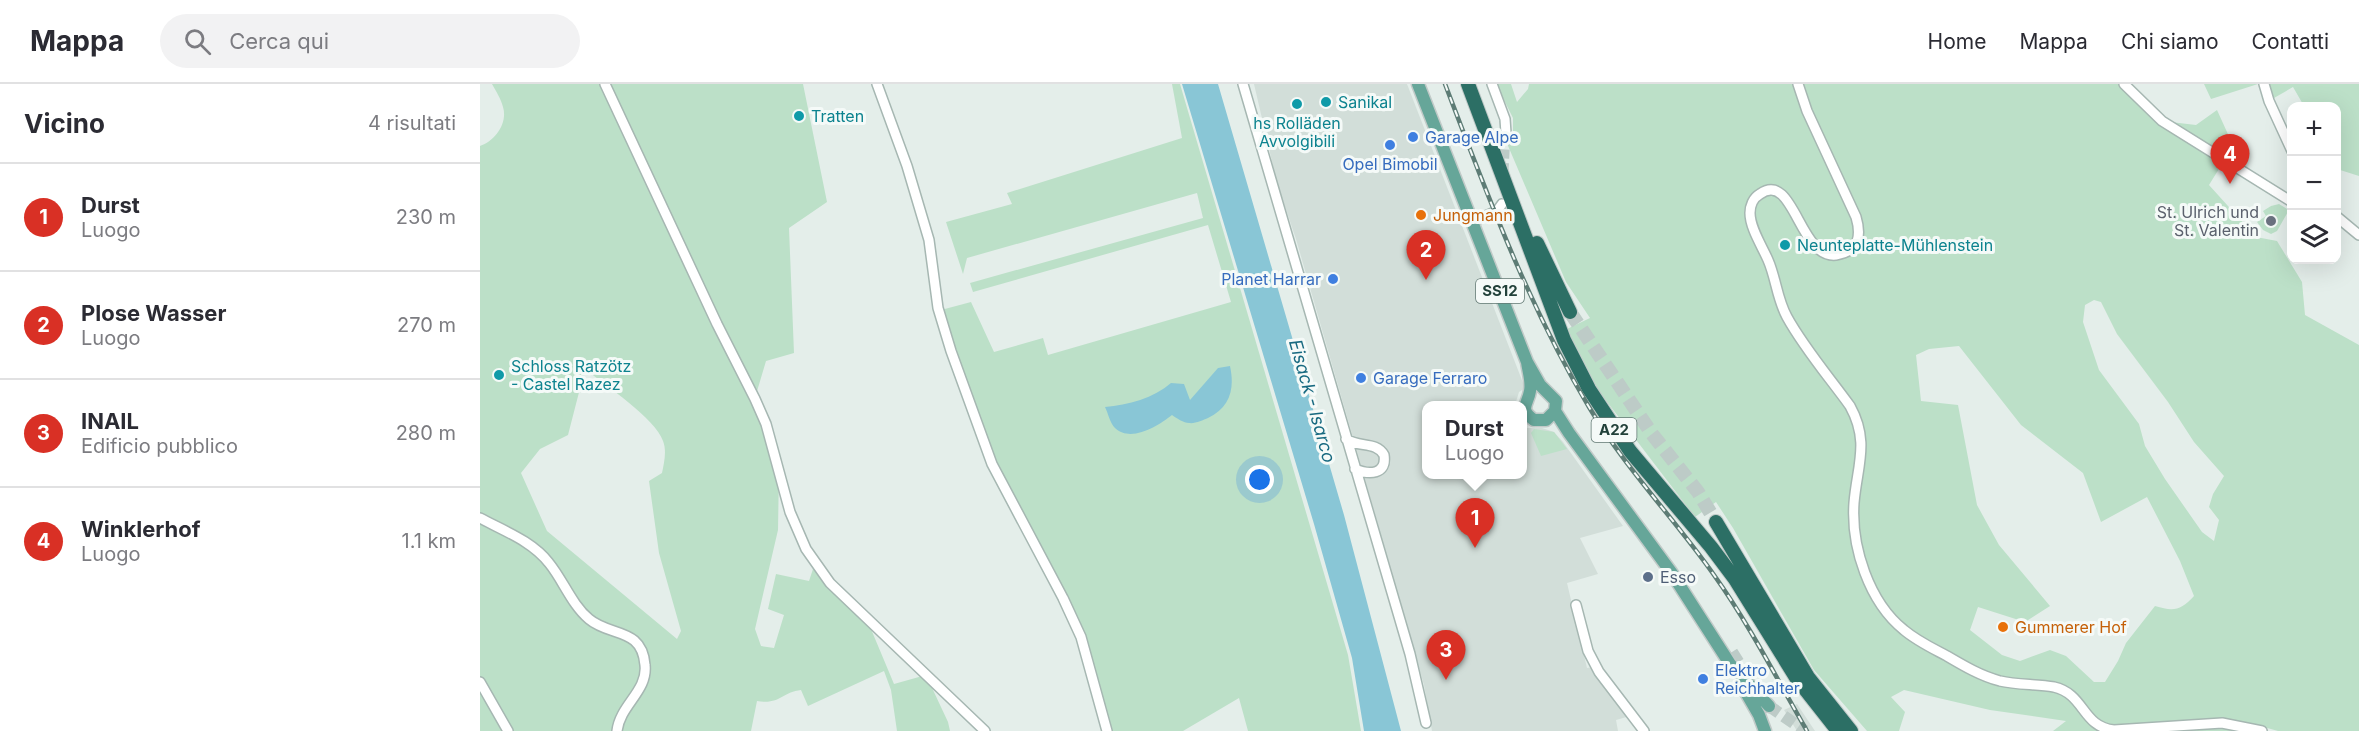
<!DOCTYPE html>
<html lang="it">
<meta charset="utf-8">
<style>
:root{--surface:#fff;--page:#f2f2f3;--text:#2b2b33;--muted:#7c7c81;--line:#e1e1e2;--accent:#d93025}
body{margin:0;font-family:Inter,sans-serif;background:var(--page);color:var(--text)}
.controls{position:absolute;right:18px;top:18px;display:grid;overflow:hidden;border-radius:12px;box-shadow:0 6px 24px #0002}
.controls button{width:54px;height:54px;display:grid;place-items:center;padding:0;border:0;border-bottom:2px solid var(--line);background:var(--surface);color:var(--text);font:30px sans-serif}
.you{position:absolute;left:780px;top:396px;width:21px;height:21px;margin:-15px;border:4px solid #fff;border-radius:50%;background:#1a73e8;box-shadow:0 0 0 9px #1a73e833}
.badge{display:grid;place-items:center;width:39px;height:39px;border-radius:50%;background:var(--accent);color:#fff;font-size:20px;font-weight:700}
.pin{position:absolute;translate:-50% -50px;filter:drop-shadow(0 2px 3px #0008)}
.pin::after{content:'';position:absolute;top:32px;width:21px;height:18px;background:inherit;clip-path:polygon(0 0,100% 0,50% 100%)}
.popup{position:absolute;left:942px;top:317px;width:105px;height:78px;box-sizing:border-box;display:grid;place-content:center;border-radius:12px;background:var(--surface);filter:drop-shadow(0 2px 4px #0005);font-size:20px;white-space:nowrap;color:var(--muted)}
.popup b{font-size:22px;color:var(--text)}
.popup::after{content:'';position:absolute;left:50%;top:100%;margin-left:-12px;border:12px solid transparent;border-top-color:var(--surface)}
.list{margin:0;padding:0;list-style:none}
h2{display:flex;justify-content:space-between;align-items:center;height:78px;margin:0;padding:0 24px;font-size:26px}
h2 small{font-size:20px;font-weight:400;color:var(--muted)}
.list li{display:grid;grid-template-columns:39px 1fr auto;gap:18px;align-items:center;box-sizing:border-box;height:108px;padding:0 24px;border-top:2px solid var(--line)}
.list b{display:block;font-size:22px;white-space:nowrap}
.list p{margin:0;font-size:20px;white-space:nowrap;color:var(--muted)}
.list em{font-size:20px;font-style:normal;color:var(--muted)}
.icon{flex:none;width:33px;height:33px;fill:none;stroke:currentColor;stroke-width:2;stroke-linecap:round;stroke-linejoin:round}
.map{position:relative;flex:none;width:1879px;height:647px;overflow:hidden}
header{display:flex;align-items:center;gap:36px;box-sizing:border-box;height:84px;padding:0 30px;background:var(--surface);border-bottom:2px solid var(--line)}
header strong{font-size:28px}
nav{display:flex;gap:33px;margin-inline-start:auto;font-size:21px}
.search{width:420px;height:54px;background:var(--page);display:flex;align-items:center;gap:15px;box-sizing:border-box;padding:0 21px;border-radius:33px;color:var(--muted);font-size:22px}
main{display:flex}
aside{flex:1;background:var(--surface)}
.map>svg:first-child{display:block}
</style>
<header>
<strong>Mappa</strong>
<div class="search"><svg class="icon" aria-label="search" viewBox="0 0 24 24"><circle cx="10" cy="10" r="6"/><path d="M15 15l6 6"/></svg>Cerca qui</div>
<nav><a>Home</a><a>Mappa</a><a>Chi siamo</a><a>Contatti</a></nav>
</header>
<main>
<aside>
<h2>Vicino<small>4 risultati</small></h2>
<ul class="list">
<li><span class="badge">1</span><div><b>Durst</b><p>Luogo</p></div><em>230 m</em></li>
<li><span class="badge">2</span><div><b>Plose Wasser</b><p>Luogo</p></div><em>270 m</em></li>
<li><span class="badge">3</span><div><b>INAIL</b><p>Edificio pubblico</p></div><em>280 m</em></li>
<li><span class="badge">4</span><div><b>Winklerhof</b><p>Luogo</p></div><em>1.1 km</em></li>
</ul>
</aside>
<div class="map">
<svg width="1879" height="647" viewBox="0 0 1879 647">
<rect width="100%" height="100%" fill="#e4eeea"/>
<path fill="#d2ded9" d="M 774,0 L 927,0 L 1045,304 L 1039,308 L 1035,321 L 947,322 L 947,390 L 1043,390 L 1043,341 L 1047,344 L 1062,344 L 1074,348 L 1083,358 L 1143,442 L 1100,454 L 1118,490 L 1087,499 L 1107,584 L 1114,583 L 1150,632 L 1136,636 L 1138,647 L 952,647 L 944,601 L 816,155 L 797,99 Z
M 1317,620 L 1335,647 L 1317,647 L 1304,626 Z"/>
<path fill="#bce0c8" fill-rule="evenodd" d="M 12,0 L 323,0 L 347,118 L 309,144 L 314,269 L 286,277 L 275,314 L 299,387 L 298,446 L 275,545 L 281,562 L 294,564 L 304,531 L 288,525 L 296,490 L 329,497 L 333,485 L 383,526 L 414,600 L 446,591 L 468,638 L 470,647 L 417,647 L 411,606 L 404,587 L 328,622 L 321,606 C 302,608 300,621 277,617 L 271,647 L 0,647 L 0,62 C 15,57 28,39 23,23 C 21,15 16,7 12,0 ZM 105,285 C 125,301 176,335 183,357 C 187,367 184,379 182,389 L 169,397 L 179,469 L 201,547 L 197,555 L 67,447 L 41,389 L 60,365 L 88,351 Z
M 692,0 L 700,0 L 868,571 L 881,647 L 768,647 L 759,614 L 703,647 L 630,647 L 615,589 L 516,378 L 461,226 L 491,218 L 514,268 L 563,254 L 568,271 L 751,218 L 728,141 L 493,208 L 490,199 L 723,134 L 717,109 L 487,174 L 483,190 L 466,138 L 532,120 L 527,109 L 702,54 Z
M 1016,0 L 1031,0 L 1037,18 L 1048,5 L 1049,0 L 1644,0 L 1682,37 L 1716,41 L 1737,26 L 1757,70 L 1742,80 L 1729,101 L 1776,153 L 1797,157 L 1822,198 L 1825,231 L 1879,261 L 1879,647 L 1798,647 L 1773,640 L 1761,645 L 1766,647 L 1573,647 L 1586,637 L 1510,626 L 1424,606 L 1411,613 L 1425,628 L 1419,647 L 1387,647 L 1334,586 L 1253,444 L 1236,418 L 1215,433 L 1118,306 L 1087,245 L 1110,234 L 1086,198 L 1023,50 L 1033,50 L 1033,34 ZM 1614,216 L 1621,218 L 1637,250 L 1688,318 L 1714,358 L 1744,392 L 1733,410 L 1729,423 L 1739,436 L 1734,457 L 1722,448 L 1685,395 L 1665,362 L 1659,340 L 1619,286 L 1603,238 L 1605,221 ZM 1479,262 L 1541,341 L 1603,389 L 1621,438 L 1667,413 L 1700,477 L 1714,512 C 1701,526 1694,528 1675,522 L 1646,559 L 1638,577 L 1625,598 L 1614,598 L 1586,572 L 1570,566 L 1540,577 L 1522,571 L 1490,546 L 1498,523 L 1545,538 L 1570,522 L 1519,461 L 1497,421 L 1478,321 L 1441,317 L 1436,271 L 1449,265 Z
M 1724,0 L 1778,0 L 1731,15 Z
M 1782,0 L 1879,0 L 1879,92 L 1857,85 L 1856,22 L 1824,22 L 1813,3 L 1787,18 Z
M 1799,120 L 1809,126 L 1797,147 L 1791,150 L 1783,146 L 1777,138 L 1786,132 L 1783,127 L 1791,122 Z
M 1054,345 L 1074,348 L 1087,365 L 1061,372 L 1051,349 Z"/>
<path fill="#89c6d6" d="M 702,0 L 738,0 L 864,431 L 921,647 L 884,647 L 872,574 L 834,440 Z
M 750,282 C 755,305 750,323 728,334 C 723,336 715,340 709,339 C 704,339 696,334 692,331 C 678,342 651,359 635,344 C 630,339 628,329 625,323 C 648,321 674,314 691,299 L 704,300 L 710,316 L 738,284 Z"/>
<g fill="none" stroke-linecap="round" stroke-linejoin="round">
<path stroke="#bdcbc7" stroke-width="9" stroke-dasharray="9 4.5" stroke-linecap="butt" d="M 1024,88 L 1026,49"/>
<path stroke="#bdcbc7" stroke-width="12" stroke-dasharray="12 6" stroke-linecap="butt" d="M 1252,568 L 1271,598
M 1289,622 L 1325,647"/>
<path stroke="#bdcbc7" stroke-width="14" stroke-dasharray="14 7" stroke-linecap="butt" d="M 1090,228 L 1172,350 L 1218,408 L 1236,438"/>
<g stroke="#a6b7b2" stroke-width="12">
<path id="minor" d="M 125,0 L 237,240 L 275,315 L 286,340 L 310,428 L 326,465 L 350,499 L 505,647
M 397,0 L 427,82 L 449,156 L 458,224 L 471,267 L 512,380 L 583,514 L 601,553 L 627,647
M 763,0 L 930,570 L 946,639
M 1012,0 L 1025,35 L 1026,49
M 1318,0 L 1327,27 L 1376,133 C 1379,143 1381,155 1373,164 C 1368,168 1362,170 1356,171 C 1319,175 1314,86 1280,110 C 1273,114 1270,122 1270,129 C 1270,144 1282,162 1288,176 C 1296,194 1297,215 1307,233 C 1324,264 1349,293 1370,322 C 1390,358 1377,382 1374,419 C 1371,463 1389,518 1424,546 C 1437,557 1452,564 1467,572 C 1484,582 1501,592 1520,597 C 1537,601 1556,600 1574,603 C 1605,610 1602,643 1634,646 L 1742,639 L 1782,647
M 1644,0 L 1682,37 L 1812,118
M 1784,0 L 1789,17 L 1812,67
M 1856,132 L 1879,151
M 994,137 L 1017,127 L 1022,120
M 866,355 C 879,364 896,357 904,371 C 907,391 889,391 875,385
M 0,434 C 24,447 52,457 69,479 C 83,496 92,521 109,535 C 130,553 162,543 165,581 C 168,607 140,621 137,647
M 1096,521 L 1108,567 L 1119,588 L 1164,647
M 0,598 L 28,647"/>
</g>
<g stroke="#c1cac8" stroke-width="15">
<path id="major" d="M 938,0 L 1047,278 L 1060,301 L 1076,317 L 1075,327 L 1066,336 L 1054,336 C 1038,325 1048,320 1050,307 C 1052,298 1048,286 1047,278
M 1075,327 L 1089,349 L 1191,488 L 1250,580 L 1289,622
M 1264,605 L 1279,631 L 1285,647"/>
</g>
<g stroke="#c1cac8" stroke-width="16">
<path id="highway" d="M 988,0 L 1084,256 L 1109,305 L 1150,367 L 1231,463 L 1255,495 L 1317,595 L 1358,647
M 1057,159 L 1090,228
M 1236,438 L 1328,593 L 1371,647"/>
</g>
<use href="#minor" stroke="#fff" stroke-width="9"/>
<use href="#major" stroke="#66a699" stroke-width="12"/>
<use href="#highway" stroke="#2c6f65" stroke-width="14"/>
<g stroke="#5d7c75" stroke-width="4.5">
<path id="rail" d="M 965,0 C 1007,110 1048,221 1109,323 C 1145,384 1194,434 1234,491 C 1269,540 1297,595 1327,647"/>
</g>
<use href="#rail" stroke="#f5faf8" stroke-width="2" stroke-dasharray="7" stroke-linecap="butt"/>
</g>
<g fill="#0f9aa8" stroke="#f5faf8" stroke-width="2">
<circle cx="846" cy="18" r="6"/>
<circle cx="817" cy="20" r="6"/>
<circle cx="319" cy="32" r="6"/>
<circle cx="1305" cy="161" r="6"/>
<circle cx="19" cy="291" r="6"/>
</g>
<g fill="#3f7fe0" stroke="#f5faf8" stroke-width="2">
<circle cx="933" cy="53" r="6"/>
<circle cx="910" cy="61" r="6"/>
<circle cx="853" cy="195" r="6"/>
<circle cx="881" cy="294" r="6"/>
<circle cx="1223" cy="595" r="6"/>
</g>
<g fill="#e8710a" stroke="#f5faf8" stroke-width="2">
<circle cx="941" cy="131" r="6"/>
<circle cx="1523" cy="543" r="6"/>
</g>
<circle fill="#6b7280" stroke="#f5faf8" stroke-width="2" cx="1791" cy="137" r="6"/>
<circle fill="#5c6f8a" stroke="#f5faf8" stroke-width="2" cx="1168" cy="493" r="6"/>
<g text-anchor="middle" stroke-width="6" stroke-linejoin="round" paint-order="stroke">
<g fill="#f5faf8" stroke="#617873" stroke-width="1.5">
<rect x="996" y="195" width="48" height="24" rx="4.5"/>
<rect x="1111.5" y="334" width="45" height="24" rx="4.5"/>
</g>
<g font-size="15" font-weight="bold" fill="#22413a">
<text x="1020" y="212">SS12</text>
<text x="1134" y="351">A22</text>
</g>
<g font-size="16" fill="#0d838f" stroke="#f5faf8" text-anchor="start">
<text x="858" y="24">Sanikal</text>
<text x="331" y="38">Tratten</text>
<text x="817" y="45" text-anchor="middle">hs Rolläden<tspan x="817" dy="18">Avvolgibili</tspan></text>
<text x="1317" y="167">Neunteplatte-Mühlenstein</text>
<text x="31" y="288">Schloss Ratzötz<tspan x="31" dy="18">- Castel Razez</tspan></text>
</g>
<g font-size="16" fill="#366cbe" stroke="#f5faf8" text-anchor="start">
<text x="945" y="59">Garage Alpe</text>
<text x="910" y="86" text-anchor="middle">Opel Bimobil</text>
<text x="841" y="201" text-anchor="end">Planet Harrar</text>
<text x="893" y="300">Garage Ferraro</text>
<text x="1235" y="592">Elektro<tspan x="1235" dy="18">Reichhalter</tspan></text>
</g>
<g font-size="16" fill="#5b616d" stroke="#f5faf8" text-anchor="end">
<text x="1779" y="134">St. Ulrich und<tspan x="1779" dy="18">St. Valentin</tspan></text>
</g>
<g font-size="16" fill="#c56008" stroke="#f5faf8" text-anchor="start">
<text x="953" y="137">Jungmann</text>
<text x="1535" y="549">Gummerer Hof</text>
</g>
<g font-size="16" fill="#4e5e75" stroke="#f5faf8" text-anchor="start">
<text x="1180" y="499">Esso</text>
</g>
<g font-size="18" font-style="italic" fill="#186a81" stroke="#f5faf8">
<text transform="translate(832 317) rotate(74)" y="6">Eisack - Isarco</text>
</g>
</g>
</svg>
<div class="controls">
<button>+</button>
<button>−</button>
<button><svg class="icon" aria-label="layers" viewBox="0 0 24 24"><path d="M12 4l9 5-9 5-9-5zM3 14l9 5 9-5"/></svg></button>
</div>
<div class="you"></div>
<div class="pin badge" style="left:995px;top:464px">1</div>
<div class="popup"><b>Durst</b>Luogo</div>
<div class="pin badge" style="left:946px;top:196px">2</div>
<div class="pin badge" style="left:966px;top:596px">3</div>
<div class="pin badge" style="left:1750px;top:100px">4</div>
</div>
</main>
